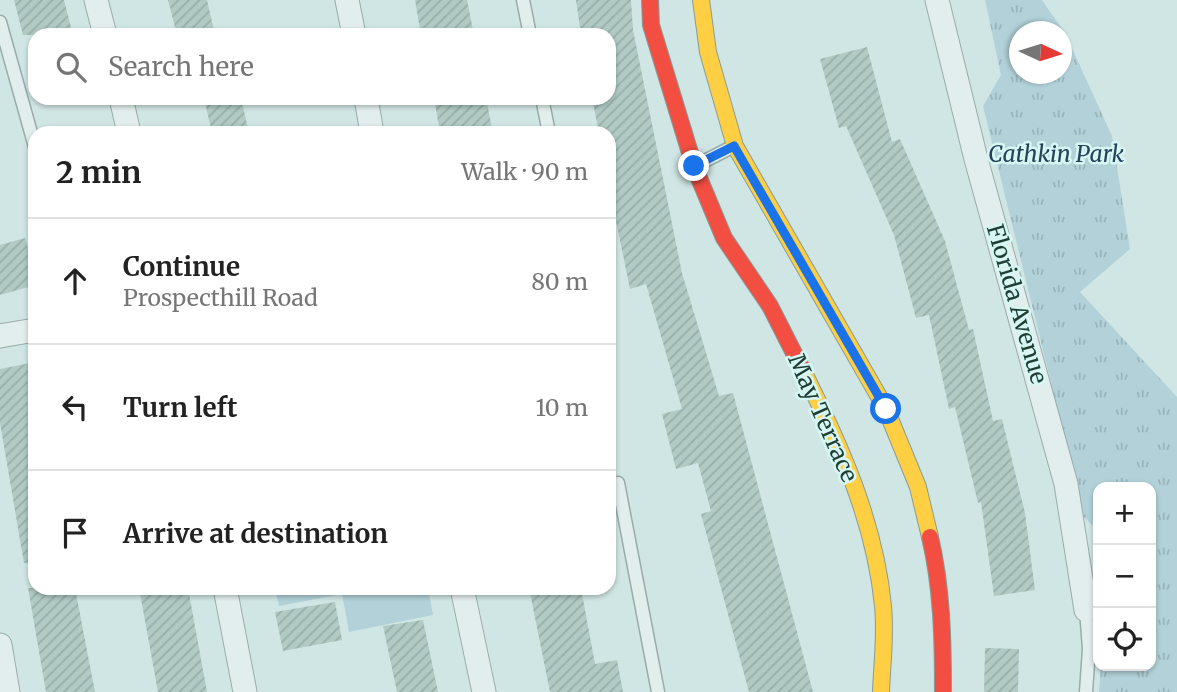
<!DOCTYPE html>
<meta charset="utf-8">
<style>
:root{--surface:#fff;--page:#f6f6f6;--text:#222;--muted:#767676;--line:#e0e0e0}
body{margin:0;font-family:Merriweather,serif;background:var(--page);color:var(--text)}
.controls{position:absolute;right:21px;bottom:21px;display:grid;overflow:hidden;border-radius:14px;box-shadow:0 2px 5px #0004}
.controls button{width:63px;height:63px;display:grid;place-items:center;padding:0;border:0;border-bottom:2px solid var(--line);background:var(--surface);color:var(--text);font:35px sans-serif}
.compass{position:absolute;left:1009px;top:21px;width:63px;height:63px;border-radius:50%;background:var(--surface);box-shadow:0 2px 5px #0004;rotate:94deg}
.stop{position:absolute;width:21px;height:21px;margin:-16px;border:5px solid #1a73e8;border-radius:50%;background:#fff}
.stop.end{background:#1a73e8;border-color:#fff;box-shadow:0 2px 7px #0008}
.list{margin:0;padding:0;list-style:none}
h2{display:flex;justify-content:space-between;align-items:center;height:91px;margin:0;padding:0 28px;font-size:30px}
h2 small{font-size:23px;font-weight:400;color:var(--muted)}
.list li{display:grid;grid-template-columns:46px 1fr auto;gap:21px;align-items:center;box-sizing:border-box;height:126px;padding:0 28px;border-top:2px solid var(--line)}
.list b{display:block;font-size:26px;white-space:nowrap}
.list p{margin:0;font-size:23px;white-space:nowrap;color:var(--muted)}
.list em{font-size:23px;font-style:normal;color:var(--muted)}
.icon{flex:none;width:38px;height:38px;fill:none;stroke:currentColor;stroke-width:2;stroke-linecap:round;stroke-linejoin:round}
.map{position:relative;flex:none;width:1177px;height:692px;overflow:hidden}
.search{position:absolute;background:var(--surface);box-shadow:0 2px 5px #0004;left:28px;top:28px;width:588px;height:77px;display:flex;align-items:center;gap:18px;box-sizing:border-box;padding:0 24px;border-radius:21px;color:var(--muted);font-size:26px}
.panel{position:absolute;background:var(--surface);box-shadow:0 2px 5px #0004;left:28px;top:126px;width:588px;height:469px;border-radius:21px}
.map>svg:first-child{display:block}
</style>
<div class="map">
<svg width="1177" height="692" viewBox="0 0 1177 692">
<defs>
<pattern id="park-tufts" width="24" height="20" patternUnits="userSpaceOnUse" patternTransform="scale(1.75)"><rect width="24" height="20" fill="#b2d1d9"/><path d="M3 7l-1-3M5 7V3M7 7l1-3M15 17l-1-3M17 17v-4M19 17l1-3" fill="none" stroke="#99b4bb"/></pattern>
<pattern id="building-hatch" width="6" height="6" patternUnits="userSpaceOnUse" patternTransform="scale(1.75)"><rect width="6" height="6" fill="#b1cac4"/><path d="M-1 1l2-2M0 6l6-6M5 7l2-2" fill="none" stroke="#98aea9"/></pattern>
</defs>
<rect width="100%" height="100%" fill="#d0e6e4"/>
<path fill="#b2d1d9" d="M 275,588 L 428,588 L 433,615 L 349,632 L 342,594 L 279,606 Z"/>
<path fill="url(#park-tufts)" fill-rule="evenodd" d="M 985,0 L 1042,0 L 1065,33 L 1112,136 L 1130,249 L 1080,292 L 1177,397 L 1177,692 L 1099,692 L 1101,666 L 1151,666 L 1151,487 L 1098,487 L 1098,531 L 1084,517 L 983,106 L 1001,75 ZM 1020,32 L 1062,32 L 1062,74 L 1020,74 Z"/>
<path fill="url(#building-hatch)" d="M 14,0 L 64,0 L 73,35 L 23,35 Z
M 168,0 L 207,0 L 215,35 L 177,35 Z
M 415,0 L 467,0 L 474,35 L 421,35 Z
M 576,0 L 631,0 L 633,30 L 682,273 L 719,396 L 733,393 L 813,692 L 749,692 L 701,514 L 711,511 L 698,463 L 676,469 L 662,414 L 682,409 L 646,284 L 630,289 L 609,187 L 609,133 L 599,133 L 592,98 L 609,98 L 609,35 L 581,35 Z
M 867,47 L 892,142 L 900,139 L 945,241 L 969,330 L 973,329 L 993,421 L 1002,419 L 1025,513 L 1035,590 L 994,596 L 981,502 L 978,503 L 955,407 L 949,409 L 929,315 L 916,318 L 894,235 L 846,126 L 839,128 L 820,59 Z
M 204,98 L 241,98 L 249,133 L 212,133 Z
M 434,98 L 486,98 L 493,133 L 440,133 Z
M 25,238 L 35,271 L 35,285 L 0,295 L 0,245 Z
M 35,362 L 35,562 L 24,563 L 0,423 L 0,369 Z
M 28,588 L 75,588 L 95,692 L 46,692 Z
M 139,588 L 188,588 L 207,692 L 158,692 Z
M 529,588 L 581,588 L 595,664 L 617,660 L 623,692 L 550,692 Z
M 335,602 L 342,640 L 283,651 L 275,612 Z
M 423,620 L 438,692 L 397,692 L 383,626 Z
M 985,648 L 1019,649 L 1018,692 L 984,692 Z"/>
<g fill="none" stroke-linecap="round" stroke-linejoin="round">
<g stroke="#98aca9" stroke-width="15">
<path id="lane" d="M 523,0 L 530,35
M 0,22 L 35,147
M 542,98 L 549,133
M 695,166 L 734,146
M 618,483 L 658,692
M 1086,610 L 1089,649 L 1086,692"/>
</g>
<g stroke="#98aca9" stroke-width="25">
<path id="street" d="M 96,0 L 105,35
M 347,0 L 354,35
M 937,0 L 976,159 L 1066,484 L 1086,610
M 121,98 L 129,133
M 366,98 L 372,133
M 0,336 L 35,330
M 225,588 L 245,692
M 462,588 L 484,692
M 0,645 L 8,692"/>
</g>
<g stroke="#889c98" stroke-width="18">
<path id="slow" d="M 701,0 L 708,52 L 735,146 L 886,409 L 918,487 L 930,537
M 801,367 C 839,442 875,521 883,606 C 886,634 882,664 881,692"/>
</g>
<g stroke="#889c98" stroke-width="18">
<path id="jam" d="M 650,0 L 651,25 L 694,166 L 724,238 L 770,306 L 801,367
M 930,537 C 942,588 943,640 943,692"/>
</g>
<use href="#lane" stroke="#e2eeed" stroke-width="12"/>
<use href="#street" stroke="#e2eeed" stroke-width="23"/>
<use href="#slow" stroke="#ffcf43" stroke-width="16"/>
<use href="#jam" stroke="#f24e42" stroke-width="16"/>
</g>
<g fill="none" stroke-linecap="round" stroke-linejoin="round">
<path stroke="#1a73e8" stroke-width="9" d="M 694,166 L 734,146 L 886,409"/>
</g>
<g text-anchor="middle" stroke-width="5" stroke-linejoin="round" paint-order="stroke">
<g font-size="23" font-style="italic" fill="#25425a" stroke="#d7f7f4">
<text x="1056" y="162">Cathkin Park</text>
</g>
<g font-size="23" fill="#1f3d33" stroke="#d7f7f4">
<text transform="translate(1017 304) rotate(74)" y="8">Florida Avenue</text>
<text transform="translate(823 418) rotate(66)" y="8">May Terrace</text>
</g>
</g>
</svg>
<div class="controls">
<button>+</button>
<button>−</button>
<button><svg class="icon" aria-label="locate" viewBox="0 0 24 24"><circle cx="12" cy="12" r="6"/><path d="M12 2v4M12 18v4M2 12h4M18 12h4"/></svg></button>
</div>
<svg class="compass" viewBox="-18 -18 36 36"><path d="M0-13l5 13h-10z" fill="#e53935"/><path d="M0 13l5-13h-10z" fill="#767676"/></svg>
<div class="stop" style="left:886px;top:409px"></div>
<div class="stop end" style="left:694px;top:166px"></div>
<div class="search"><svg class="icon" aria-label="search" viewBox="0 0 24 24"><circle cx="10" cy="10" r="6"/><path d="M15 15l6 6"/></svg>Search here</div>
<section class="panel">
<h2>2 min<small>Walk · 90 m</small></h2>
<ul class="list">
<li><svg class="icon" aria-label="ahead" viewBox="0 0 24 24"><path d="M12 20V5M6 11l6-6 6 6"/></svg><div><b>Continue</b><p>Prospecthill Road</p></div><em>80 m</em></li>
<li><svg class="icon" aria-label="left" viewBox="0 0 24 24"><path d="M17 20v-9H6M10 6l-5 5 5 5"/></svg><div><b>Turn left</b></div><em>10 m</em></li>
<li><svg class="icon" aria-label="arrive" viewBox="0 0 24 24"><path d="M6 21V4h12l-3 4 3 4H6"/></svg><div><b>Arrive at destination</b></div></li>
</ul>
</section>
</div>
